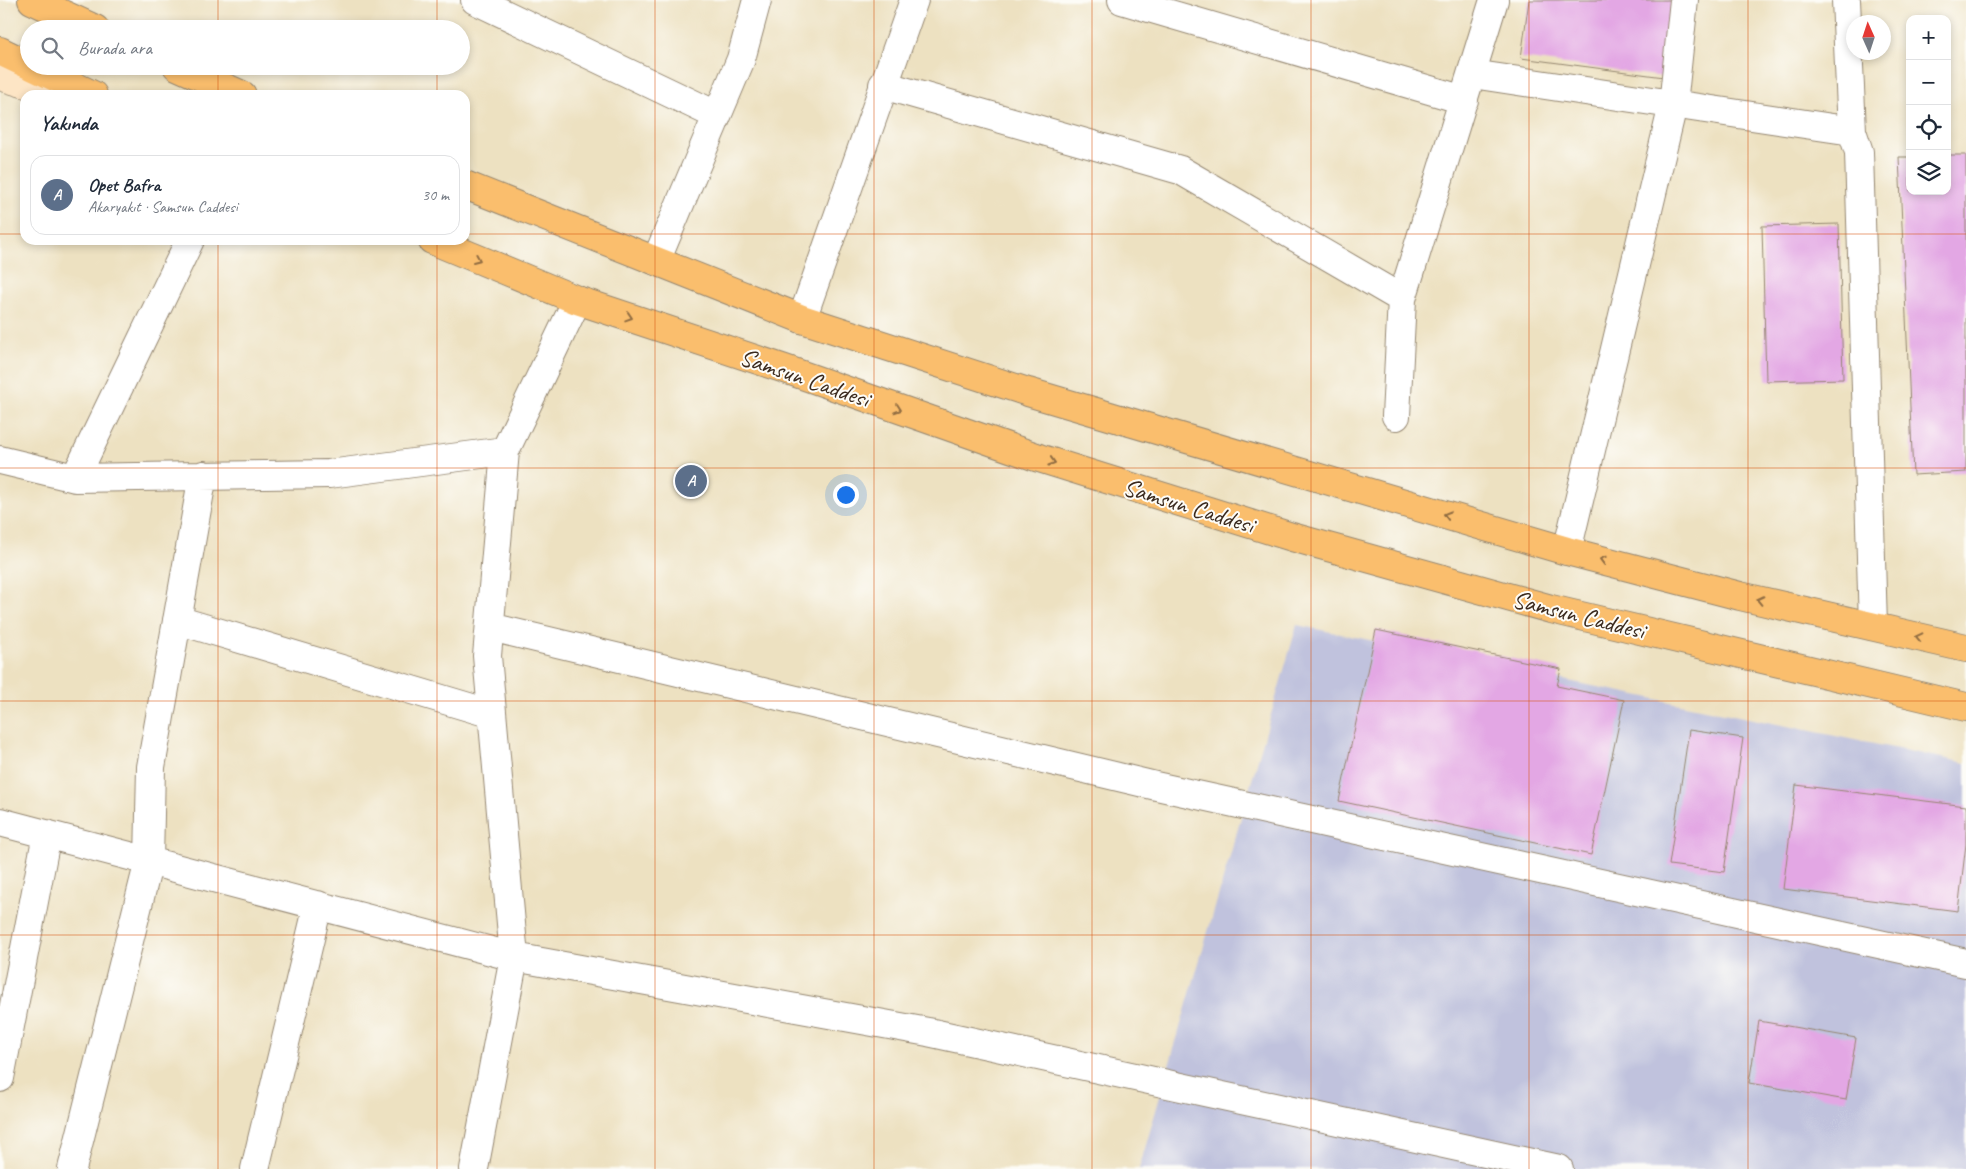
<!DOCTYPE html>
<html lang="tr">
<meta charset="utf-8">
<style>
:root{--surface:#fff;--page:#f6f6f7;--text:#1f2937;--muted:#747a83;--line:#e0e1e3;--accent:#db2777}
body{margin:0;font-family:Caveat,sans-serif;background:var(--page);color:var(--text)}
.controls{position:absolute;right:15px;top:15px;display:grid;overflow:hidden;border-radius:10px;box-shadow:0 2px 8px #0003}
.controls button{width:45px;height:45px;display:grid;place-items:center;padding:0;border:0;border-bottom:1px solid var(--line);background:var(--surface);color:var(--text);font:25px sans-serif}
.compass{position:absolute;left:1846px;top:15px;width:45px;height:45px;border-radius:50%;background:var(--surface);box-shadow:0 2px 8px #0003;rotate:357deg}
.you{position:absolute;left:845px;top:494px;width:18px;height:18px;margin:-12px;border:4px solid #fff;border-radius:50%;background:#1a73e8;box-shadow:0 0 0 8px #1a73e833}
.badge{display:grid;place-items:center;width:32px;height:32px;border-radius:50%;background:var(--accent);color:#fff;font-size:16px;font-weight:700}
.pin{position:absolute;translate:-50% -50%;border:2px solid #fff;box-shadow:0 1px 5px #0006}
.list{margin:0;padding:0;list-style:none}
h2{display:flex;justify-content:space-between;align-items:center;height:65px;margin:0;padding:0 20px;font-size:21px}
h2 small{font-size:16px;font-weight:400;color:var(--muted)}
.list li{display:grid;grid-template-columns:32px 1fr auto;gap:15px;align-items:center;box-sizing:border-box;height:80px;margin:0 10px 10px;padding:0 10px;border:1px solid var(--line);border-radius:15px}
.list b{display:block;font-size:19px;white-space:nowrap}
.list p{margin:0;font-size:16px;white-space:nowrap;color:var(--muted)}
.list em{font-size:16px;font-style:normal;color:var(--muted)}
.icon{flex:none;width:28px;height:28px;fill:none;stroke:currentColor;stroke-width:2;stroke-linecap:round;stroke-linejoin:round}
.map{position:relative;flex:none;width:1966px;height:1169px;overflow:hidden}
.search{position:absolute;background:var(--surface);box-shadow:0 2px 8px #0003;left:20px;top:20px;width:450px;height:55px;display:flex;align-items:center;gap:12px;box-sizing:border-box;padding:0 18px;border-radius:28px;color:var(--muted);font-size:19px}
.panel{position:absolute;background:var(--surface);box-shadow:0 2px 8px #0003;left:20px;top:90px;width:450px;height:155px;border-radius:15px}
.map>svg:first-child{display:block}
</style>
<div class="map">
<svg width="1966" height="1169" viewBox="0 0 1966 1169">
<rect width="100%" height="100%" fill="#fdfcf7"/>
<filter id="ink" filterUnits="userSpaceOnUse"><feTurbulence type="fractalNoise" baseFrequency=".02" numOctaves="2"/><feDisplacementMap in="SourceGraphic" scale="10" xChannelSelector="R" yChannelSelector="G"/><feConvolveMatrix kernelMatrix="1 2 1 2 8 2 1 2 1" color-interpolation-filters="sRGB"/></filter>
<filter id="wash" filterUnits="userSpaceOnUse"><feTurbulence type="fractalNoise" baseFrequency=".0096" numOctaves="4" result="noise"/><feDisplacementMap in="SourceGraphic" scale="20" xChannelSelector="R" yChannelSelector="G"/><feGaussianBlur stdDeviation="1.12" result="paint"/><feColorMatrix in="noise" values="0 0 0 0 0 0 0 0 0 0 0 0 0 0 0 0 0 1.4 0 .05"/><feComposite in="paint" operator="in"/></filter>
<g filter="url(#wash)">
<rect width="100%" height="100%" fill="#ede1c1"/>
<path fill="#c0c2dd" d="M 1297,625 L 1966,763 L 1966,1169 L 1139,1169 Z"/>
<g id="blocks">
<path fill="#e3a7e4" d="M 1529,0 L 1674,0 L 1664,77 L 1521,58 Z
M 1947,155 L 1966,155 L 1966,472 L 1913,475 L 1899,157 L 1910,157 L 1910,191 L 1947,191 Z
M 1839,224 L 1843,379 L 1766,381 L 1762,226 Z
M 1376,630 L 1561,669 L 1557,686 L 1624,700 L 1591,855 L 1339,801 Z
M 1689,730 L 1743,738 L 1724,872 L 1669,865 Z
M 1796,785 L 1966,806 L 1966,844 L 1958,911 L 1783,889 Z
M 1759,1021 L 1856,1038 L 1846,1100 L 1749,1083 Z"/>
</g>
</g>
<g filter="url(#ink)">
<use href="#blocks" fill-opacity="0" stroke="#948670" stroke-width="1"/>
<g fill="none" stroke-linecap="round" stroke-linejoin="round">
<g stroke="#948670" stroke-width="30">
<path id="street" d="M 475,0 L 716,115
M 1122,0 L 1464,100
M 1846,0 L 1852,131 L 1859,152 L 1873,626
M 1472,74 L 1852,131
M 883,85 L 1180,170 L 1402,299
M 656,261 L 741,59 L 757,0
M 802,319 L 914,0
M 1396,416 L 1402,299 L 1494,0
M 0,460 L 75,478 L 329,474 L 505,451
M 75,478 L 190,240
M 1567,551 L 1673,105 L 1684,0
M 177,620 L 492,714
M 490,627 L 1156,786 L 1966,963
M 0,822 L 514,957 L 928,1032 L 1559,1169
M 0,1078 L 47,834
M 72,1169 L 149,861 L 151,767 L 203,475
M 255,1169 L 318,905
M 474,1169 L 514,957 L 487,656 L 505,451 L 577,300"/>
</g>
<g stroke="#948670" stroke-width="30">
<path id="secondary" d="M 0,76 L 62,95"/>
</g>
<g stroke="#948670" stroke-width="30">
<path id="highway" d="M 32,0 L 95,29
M 0,51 L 29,65
M 32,66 L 93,95
M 177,66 L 242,95
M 465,185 L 802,319 L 1028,392 L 1567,551 L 1740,596 L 1966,648
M 432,240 L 577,300 L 785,369 L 1039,458 L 1292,537 L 1551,609 L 1966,707"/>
</g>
<use href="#street" stroke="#fff" stroke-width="28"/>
<use href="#secondary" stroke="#fde5c5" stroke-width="28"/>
<use href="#highway" stroke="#fabe6d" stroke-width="28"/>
</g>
<defs><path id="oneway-chevron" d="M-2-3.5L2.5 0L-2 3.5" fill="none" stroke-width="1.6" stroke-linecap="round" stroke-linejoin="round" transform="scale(1.25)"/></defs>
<g stroke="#916d42">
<use href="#oneway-chevron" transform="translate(477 259) rotate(23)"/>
<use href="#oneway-chevron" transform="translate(629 317) rotate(18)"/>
<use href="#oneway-chevron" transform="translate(898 409) rotate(19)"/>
<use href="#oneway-chevron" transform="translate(1052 462) rotate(17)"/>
<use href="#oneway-chevron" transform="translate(1447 515) rotate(-163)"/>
<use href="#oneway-chevron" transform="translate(1603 560) rotate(-165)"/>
<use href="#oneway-chevron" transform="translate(1760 600) rotate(-167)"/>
<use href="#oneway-chevron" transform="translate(1919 637) rotate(-167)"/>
</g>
</g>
<path fill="none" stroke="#d7540e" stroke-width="1" stroke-opacity="0.55" d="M 218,0 L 218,29M 437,0 L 437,29M 655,0 L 655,1169M 874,0 L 874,1169M 1092,0 L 1092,1169M 1311,0 L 1311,1169M 1529,0 L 1529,1169M 1748,0 L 1748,1169M 218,66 L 218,95M 437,66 L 437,95M 0,234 L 25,234M 465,234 L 1966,234M 218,240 L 218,1169M 437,240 L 437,1169M 0,468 L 1966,468M 0,701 L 1966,701M 0,935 L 1966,935"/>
<g text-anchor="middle" stroke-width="4" stroke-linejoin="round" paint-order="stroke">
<g font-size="25" fill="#3b2a1e" stroke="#fdfcf7">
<text transform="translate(805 377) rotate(19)" y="9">Samsun Caddesi</text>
<text transform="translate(1189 505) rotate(17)" y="9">Samsun Caddesi</text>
<text transform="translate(1579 614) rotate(14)" y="9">Samsun Caddesi</text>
</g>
</g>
</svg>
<div class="controls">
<button>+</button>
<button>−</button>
<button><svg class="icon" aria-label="locate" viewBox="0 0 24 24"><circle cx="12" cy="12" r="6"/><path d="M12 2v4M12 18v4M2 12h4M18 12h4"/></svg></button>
<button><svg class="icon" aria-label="layers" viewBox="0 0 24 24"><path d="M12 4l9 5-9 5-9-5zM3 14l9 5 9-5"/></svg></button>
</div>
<svg class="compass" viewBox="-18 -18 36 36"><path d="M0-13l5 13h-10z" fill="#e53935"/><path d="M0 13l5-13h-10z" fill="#747a83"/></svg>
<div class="you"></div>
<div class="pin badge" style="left:691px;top:481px;background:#5c6f8a">A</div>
<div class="search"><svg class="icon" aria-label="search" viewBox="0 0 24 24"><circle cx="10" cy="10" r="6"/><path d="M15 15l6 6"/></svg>Burada ara</div>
<section class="panel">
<h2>Yakında<small></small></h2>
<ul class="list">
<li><span class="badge" style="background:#5c6f8a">A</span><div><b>Opet Bafra</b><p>Akaryakıt · Samsun Caddesi</p></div><em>30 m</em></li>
</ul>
</section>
</div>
